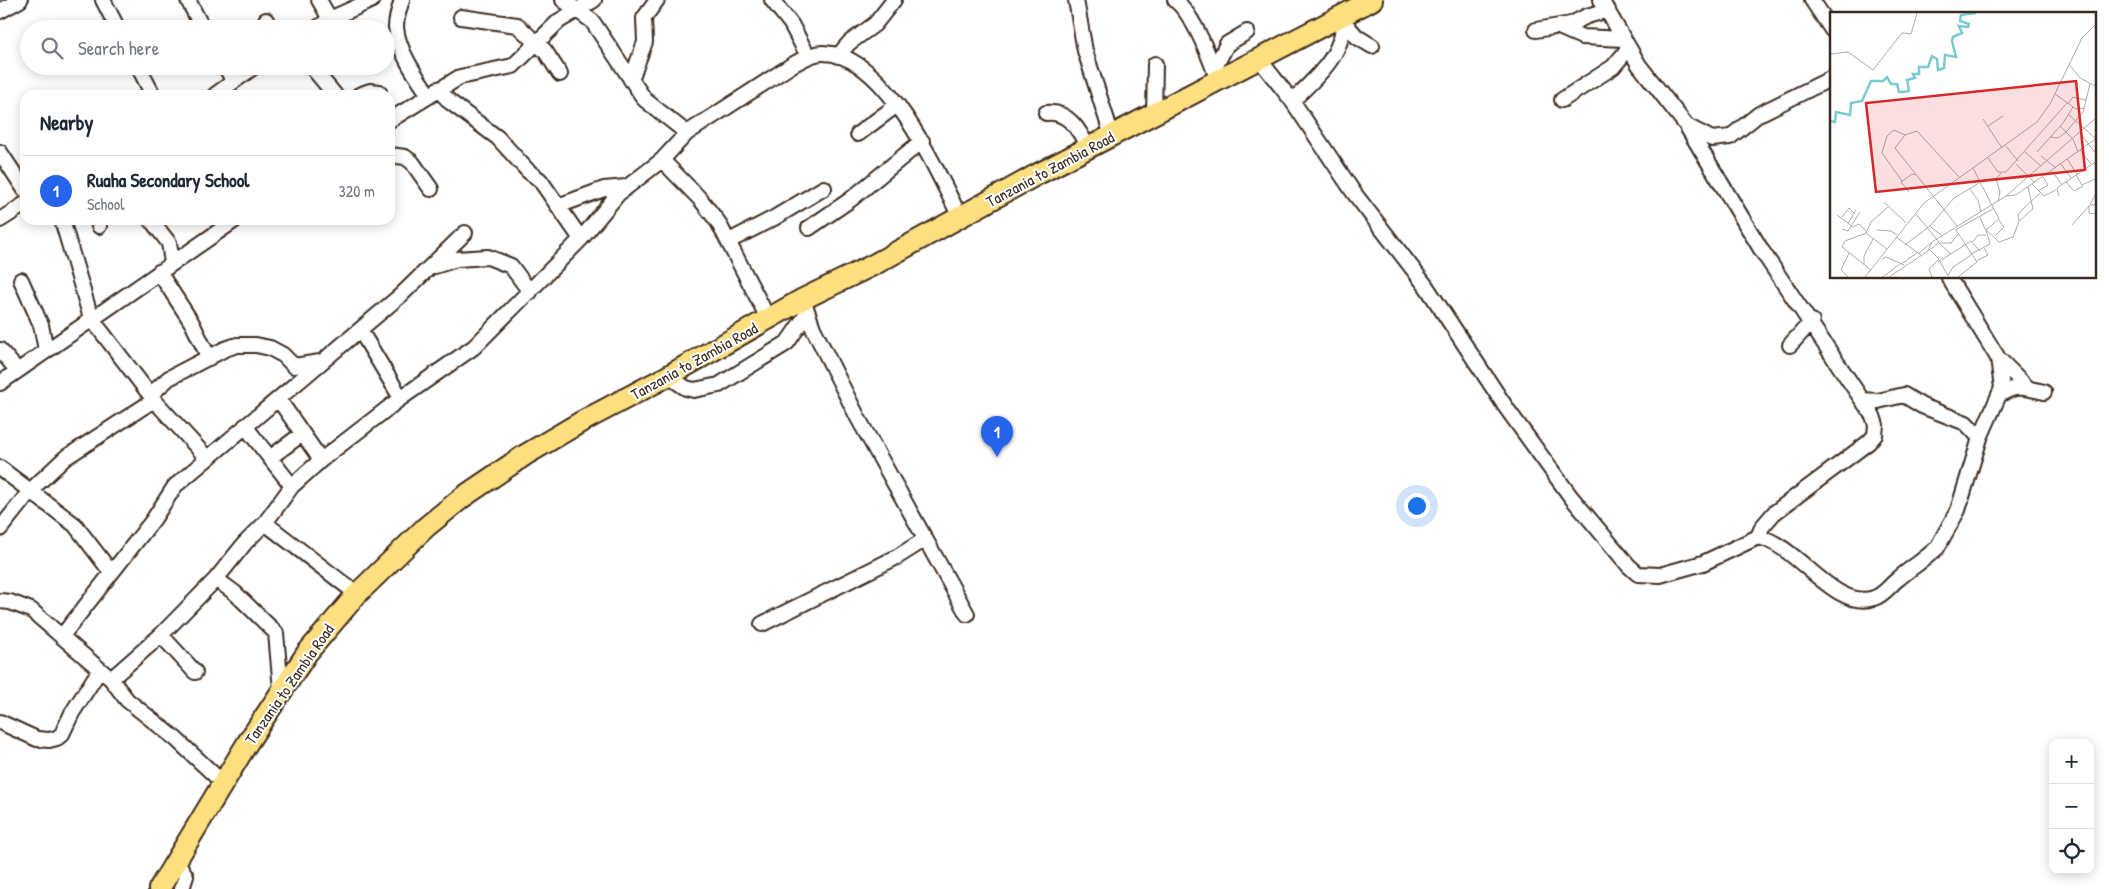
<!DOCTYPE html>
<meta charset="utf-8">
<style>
:root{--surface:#fff;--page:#f6f6f7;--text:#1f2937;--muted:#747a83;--line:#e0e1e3;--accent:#2563eb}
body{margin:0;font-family:"Patrick Hand",sans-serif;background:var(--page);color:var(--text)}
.controls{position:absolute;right:15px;bottom:15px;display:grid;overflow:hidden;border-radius:10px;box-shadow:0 2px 12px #0003}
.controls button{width:45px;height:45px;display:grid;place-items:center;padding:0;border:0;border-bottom:1px solid var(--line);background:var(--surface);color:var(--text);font:25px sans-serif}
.you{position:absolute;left:1416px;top:505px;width:18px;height:18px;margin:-12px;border:4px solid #fff;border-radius:50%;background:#1a73e8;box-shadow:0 0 0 8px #1a73e833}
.badge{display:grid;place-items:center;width:32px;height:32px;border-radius:50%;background:var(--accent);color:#fff;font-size:16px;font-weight:700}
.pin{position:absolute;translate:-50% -41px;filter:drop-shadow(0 1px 2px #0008)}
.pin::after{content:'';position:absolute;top:26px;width:18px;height:15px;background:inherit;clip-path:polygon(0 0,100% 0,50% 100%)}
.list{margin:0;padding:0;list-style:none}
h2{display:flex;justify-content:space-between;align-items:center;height:65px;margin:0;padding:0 20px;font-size:21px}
h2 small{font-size:16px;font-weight:400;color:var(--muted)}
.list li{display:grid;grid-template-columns:32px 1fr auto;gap:15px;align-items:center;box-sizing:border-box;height:70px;padding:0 20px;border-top:1px solid var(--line)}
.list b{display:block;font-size:19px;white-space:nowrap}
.list p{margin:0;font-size:16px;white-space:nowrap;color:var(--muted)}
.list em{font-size:16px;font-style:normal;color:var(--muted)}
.icon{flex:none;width:28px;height:28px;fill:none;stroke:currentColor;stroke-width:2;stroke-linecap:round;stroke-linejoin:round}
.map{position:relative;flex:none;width:2109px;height:889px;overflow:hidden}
.search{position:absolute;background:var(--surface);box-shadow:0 2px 12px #0003;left:20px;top:20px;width:375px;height:55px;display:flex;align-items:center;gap:12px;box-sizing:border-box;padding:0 18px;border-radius:28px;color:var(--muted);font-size:19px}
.panel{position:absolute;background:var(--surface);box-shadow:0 2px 12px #0003;left:20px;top:90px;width:375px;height:135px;border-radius:15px}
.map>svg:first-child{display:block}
</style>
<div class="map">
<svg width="2109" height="889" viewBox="0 0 2109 889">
<rect width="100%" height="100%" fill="#fff"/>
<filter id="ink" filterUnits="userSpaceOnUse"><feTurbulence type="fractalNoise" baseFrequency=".02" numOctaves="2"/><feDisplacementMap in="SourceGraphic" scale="10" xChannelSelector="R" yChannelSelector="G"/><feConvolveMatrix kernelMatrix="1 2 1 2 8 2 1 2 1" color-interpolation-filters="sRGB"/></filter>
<g filter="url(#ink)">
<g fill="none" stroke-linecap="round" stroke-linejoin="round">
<g stroke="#3b2a1e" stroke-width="18">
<path id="minor" d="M 103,0 L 118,29
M 188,0 L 203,29
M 319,0 L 330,19
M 402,0 C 399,9 396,18 396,27 C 398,51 416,76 429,95
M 563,0 L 592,21 L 645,100 L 687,133
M 772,0 L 791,24 L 808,56
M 1076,0 L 1085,51 L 1112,136
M 1175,0 C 1194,15 1210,58 1218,81
M 1601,0 L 1639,65 L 1686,125 L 1762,251 L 1873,416 L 1876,425 L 1875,435 L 1869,442 L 1774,513 L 1762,527 L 1758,537
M 1812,0 L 1832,30
M 0,11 L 20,0
M 461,17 L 517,25 L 545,51 L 560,74
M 266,20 L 270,29
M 1344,22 L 1357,37 L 1372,46
M 1559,27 L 1582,37 L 1624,39
M 316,29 L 330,19 L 372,0
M 1536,30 L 1571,24 L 1587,16 L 1608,10
M 838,56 L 849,43 L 875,24 L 894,0
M 1259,59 L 1293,102 L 1354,193 L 1426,286 L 1507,409 L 1571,497 L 1629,566 L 1638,574 L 1660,575 L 1703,563 L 1758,537 C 1797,544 1835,612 1874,598 C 1884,595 1890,585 1898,579 C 1908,570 1921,562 1931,553 L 1937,548 L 1958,510 L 1980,438 L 2002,388 L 1998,358 L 1949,278
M 138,66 L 153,95
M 225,66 L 233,80
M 311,66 L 335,95
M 1214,69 L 1227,44 L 1247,32
M 631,80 L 645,42 L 644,18 L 657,0
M 438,89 L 450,102 L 498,138 L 528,171 L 540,180 L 581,239
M 215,95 L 255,66
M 359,95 L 370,91 L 379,92
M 1562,100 L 1613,67 L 1629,48
M 1292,101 C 1318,76 1345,54 1344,15
M 1046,113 C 1068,110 1080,131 1088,148
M 1154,115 L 1155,64
M 390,120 L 460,77 L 513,66 L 559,21 L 594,0
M 1687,126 L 1712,139 L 1730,137 L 1759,114 L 1832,78
M 858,134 L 897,105
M 0,152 L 25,190
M 390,155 L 405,157 L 412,162 L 431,189
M 662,160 L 701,200 L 718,222 L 769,320
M 558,206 L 604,189 L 626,187
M 0,220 L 25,204
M 62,220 L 91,318 L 154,400 L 207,458
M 97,220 L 99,226
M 151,220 L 169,243 L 172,263
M 809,228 L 850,200 L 922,141
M 729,241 L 774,218 L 824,188
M 435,266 L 457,259 L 488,257 L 511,266 L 530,292
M 159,272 L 192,323 L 209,358
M 21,280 L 41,325 L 46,350
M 803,299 L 813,328 L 858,418 L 967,614
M 360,330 L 401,398
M 1790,345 L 1812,321
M 0,350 L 17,370
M 1998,358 L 2027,387
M 668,376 L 686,388 L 694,390 L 719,385 L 787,343 L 807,314
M 0,383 L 235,220
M 2001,394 C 2016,384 2027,388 2044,392
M 150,395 L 169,378 L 225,349 L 237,345 L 256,345 L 270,348 L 283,355 L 294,366 L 320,362
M 279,400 L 321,460
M 1862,400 L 1878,401 L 1904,395 L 1922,406 L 1966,423 L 1980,438
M 245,426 L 292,486
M 271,457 L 302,434
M 0,468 L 75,525 L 111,572
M 265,523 L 357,594
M 0,529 L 31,490 L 65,458 L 154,400
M 216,579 L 235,593 L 276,633 L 281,690
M 0,601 L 10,602 L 31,610 L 111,679 L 127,700 L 176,739 L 224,784
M 762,624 L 897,557 L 924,540
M 161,635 L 195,672
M 62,636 L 153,520 L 175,486 L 401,295 L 465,233
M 111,679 L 161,635 L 216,579 L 245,543 L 265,523 L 292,486 L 321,460 L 401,398 L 474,347 L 581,239 L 618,194 L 662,160 L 687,133 L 792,65 C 802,60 811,53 823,53 C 886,53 936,170 960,217
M 0,722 L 37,739 L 49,740 L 57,738 L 62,734 L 72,713 L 99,671
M 176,860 L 186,876 L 182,889"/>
</g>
<g stroke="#3b2a1e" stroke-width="24">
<path id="highway" d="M 159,889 L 248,742 L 307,653 L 357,594 L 426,527 L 463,497 L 525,455 L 581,422 L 668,376 L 803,299 L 875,264 L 1036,175 L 1372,0"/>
</g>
<use href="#minor" stroke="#fff" stroke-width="14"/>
<use href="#highway" stroke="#fedf80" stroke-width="20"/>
</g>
</g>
<g text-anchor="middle" stroke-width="4" stroke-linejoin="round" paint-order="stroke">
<g font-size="16" fill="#3b2a1e" stroke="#fff">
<text transform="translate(1050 169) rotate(-28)" y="6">Tanzania to Zambia Road</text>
<text transform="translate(694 361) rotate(-29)" y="6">Tanzania to Zambia Road</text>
<text transform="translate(289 684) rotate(-55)" y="6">Tanzania to Zambia Road</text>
</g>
</g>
<g transform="translate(1830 12)">
<rect width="266" height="266" fill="#fff"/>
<path fill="none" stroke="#7acbd1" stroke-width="2.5" d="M 0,109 L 5,110 L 6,100 L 20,103 L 21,91 L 32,89 L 41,69 L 53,69 L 57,65 L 61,72 L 67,72 L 69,80 L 74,80 L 79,79 L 77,68 L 85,66 L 83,62 L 89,62 L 89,55 L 98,55 L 102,44 L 107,47 L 108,58 L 114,56 L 115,43 L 126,45 L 122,29 L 123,25 L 132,21 L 129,14 L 138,15 L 139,12 L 130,9 L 131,3 L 146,1"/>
<path fill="none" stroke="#b1aaa5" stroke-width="1" d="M 0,42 L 18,40 L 43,58 L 72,21 L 81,22 L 87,1M 239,52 L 250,66 L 267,75M 225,82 L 246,97 L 255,96M 238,92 L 243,85 L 256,88M 238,102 L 266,127M 153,107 L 172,136M 158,114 L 173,104M 230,114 L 243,127 L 248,140M 236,120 L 253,100 L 260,72M 250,121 L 267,143M 75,123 L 65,136 L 127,214M 220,125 L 228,126 L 236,120M 176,134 L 188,149M 250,138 L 261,152M 195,140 L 211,154M 207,140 L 233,111 L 243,95M 211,144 L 226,156M 158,146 L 168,160 L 176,160 L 237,91M 237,147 L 247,162M 186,152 L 205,171M 231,152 L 241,166M 222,159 L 232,173M 246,163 L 252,173 L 267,166M 72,169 L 52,141 L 57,124 L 64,118 L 75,123 L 87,119 L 129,165M 236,170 L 244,179 L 253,174M 202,172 L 214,184 L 226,178M 140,177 L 148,188 L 151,200M 208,179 L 218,173 L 213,165M 79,180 L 71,170 L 82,162 L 86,163M 176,184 L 186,183 L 267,126M 229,184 L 227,176 L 267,149M 54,190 L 76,211M 168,190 L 170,180 L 166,167 L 171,161M 260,193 L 267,179M 259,194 L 259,201 L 267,202M 86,202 L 109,230 L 101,237M 7,203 L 23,215 L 29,212 L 36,219M 12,205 L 19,196 L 24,201M 150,205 L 155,217 L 169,230 L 183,225 L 189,209 L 203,197 L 198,175M 189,209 L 188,203 L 193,197 L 210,181M 18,211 L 26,198M 242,213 L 260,193 L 267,193M 100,214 L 112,224M 12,217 L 18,219 L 30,200M 47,218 L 61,219 L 67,223M 125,218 L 163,197M 126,218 L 147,250 L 128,265M 36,221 L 41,210 L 58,195M 165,224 L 174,215 L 169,208M 66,225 L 91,243M 143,230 L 148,223 L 156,223M 109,231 L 121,242M 110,231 L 121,231 L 128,222M 75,233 L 100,214 L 124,186 L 149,171M 99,237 L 109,247 L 99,257 L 102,265M 88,242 L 101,231M 141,242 L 160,232 L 156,218 L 169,207 L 143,156M 52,247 L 56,245 L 74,253M 109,248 L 118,264M 146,249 L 158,243 L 154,236M 108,250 L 141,229 L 150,239M 34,252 L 34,244 L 43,227M 71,252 L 87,241M 41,258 L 12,235 L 15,229 L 36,221 L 57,237M 118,263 L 123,255 L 141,243M 18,265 L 11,258 L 19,241M 35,265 L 94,191 L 207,110 L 220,92 L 252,26 L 267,11M 53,265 L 70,252M 59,265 L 98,239 L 102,230 L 176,184 L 267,105"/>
<path fill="#d62828" fill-opacity="0.15" stroke="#d62828" stroke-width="2.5" d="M 246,69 L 255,158 L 46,180 L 36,91 Z"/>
<rect width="266" height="266" fill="none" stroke="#3b2a1e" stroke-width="2.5"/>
</g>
</svg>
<div class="controls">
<button>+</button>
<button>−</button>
<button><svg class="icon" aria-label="locate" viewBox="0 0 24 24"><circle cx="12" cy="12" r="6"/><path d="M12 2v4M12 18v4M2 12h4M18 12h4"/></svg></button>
</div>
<div class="you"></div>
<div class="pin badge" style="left:997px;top:457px">1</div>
<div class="search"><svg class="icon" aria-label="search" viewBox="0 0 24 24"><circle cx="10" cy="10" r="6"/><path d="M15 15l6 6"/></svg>Search here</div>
<section class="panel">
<h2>Nearby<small></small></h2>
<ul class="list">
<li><span class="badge">1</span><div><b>Ruaha Secondary School</b><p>School</p></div><em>320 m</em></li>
</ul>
</section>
</div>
